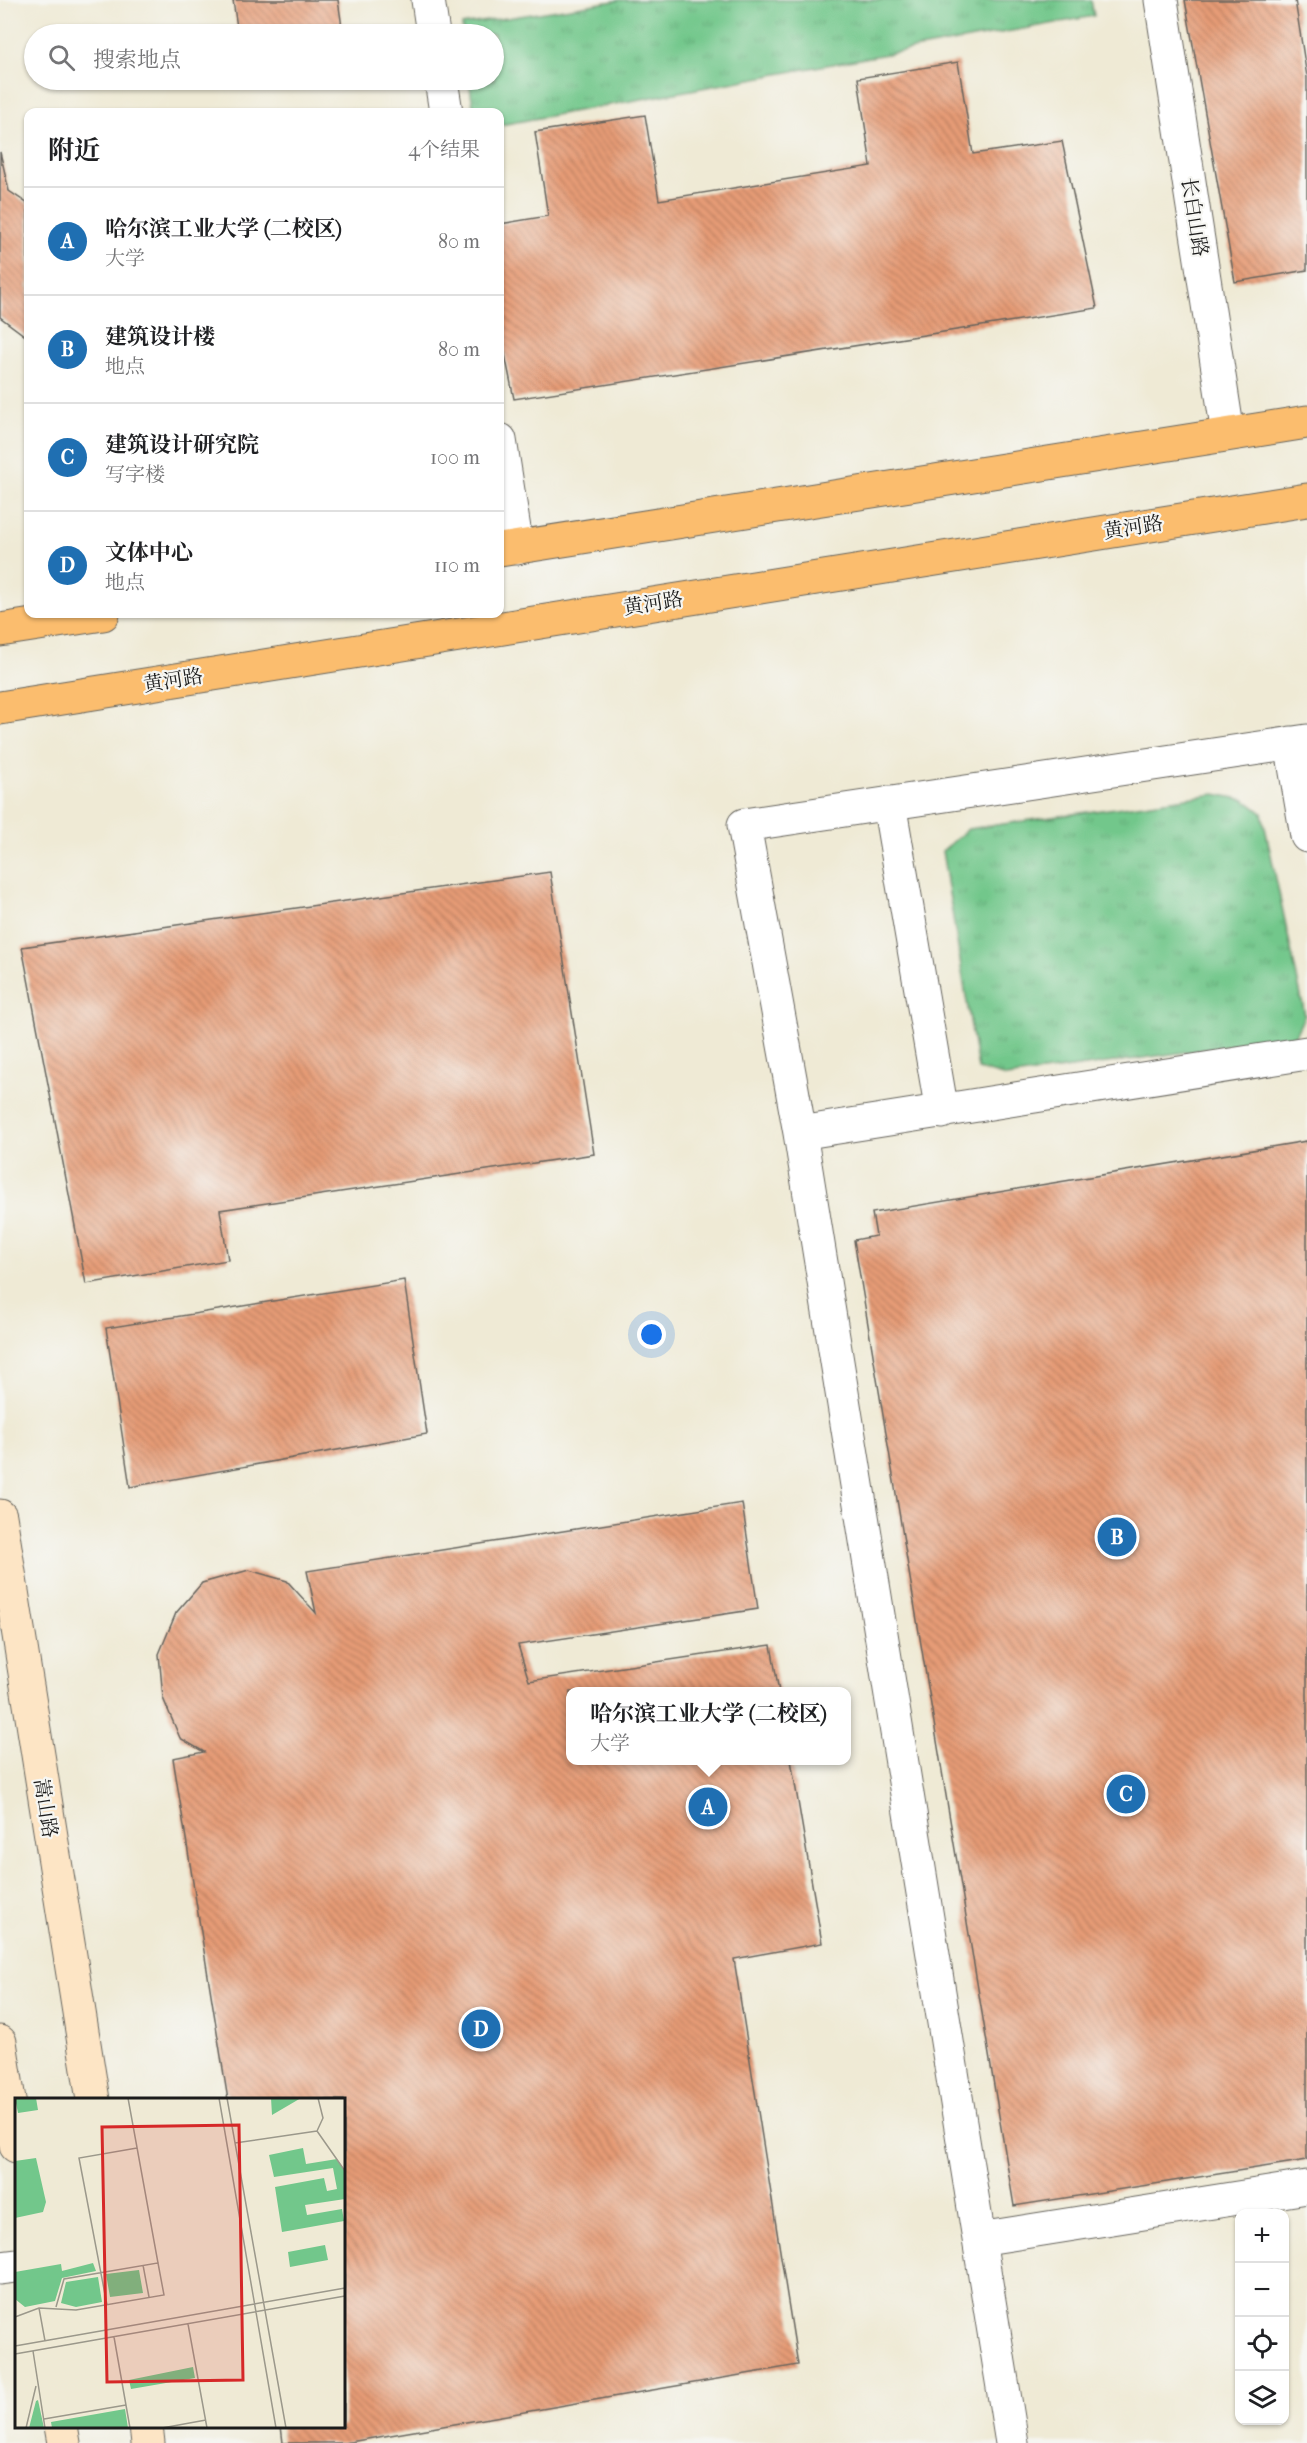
<!DOCTYPE html>
<html lang="zh">
<meta charset="utf-8">
<style>
:root{--surface:#fff;--page:#f2f2f2;--text:#202124;--muted:#757577;--line:#e0e0e0;--accent:#1f6fb2}
body{margin:0;font-family:"IM FELL French Canon","Noto Serif SC",serif;background:var(--page);color:var(--text)}
.controls{position:absolute;right:18px;bottom:18px;display:grid;overflow:hidden;border-radius:12px;box-shadow:0 2px 4px #0004}
.controls button{width:54px;height:54px;display:grid;place-items:center;padding:0;border:0;border-bottom:2px solid var(--line);background:var(--surface);color:var(--text);font:30px sans-serif}
.you{position:absolute;left:652px;top:1335px;width:21px;height:21px;margin:-15px;border:4px solid #fff;border-radius:50%;background:#1a73e8;box-shadow:0 0 0 9px #1a73e833}
.badge{display:grid;place-items:center;width:39px;height:39px;border-radius:50%;background:var(--accent);color:#fff;font-size:20px;font-weight:700}
.pin{position:absolute;translate:-50% -50%;border:3px solid #fff;box-shadow:0 2px 6px #0006}
.popup{position:absolute;left:566px;top:1687px;width:285px;height:78px;box-sizing:border-box;display:grid;place-content:center;border-radius:12px;background:var(--surface);filter:drop-shadow(0 2px 4px #0005);font-size:20px;white-space:nowrap;color:var(--muted)}
.popup b{font-size:22px;color:var(--text)}
.popup::after{content:'';position:absolute;left:50%;top:100%;margin-left:-12px;border:12px solid transparent;border-top-color:var(--surface)}
.list{margin:0;padding:0;list-style:none}
h2{display:flex;justify-content:space-between;align-items:center;height:78px;margin:0;padding:0 24px;font-size:26px}
h2 small{font-size:20px;font-weight:400;color:var(--muted)}
.list li{display:grid;grid-template-columns:39px 1fr auto;gap:18px;align-items:center;box-sizing:border-box;height:108px;padding:0 24px;border-top:2px solid var(--line)}
.list b{display:block;font-size:22px;white-space:nowrap}
.list p{margin:0;font-size:20px;white-space:nowrap;color:var(--muted)}
.list em{font-size:20px;font-style:normal;color:var(--muted)}
.icon{flex:none;width:33px;height:33px;fill:none;stroke:currentColor;stroke-width:2;stroke-linecap:round;stroke-linejoin:round}
.map{position:relative;flex:none;width:1307px;height:2443px;overflow:hidden}
.search{position:absolute;background:var(--surface);box-shadow:0 2px 4px #0004;left:24px;top:24px;width:480px;height:66px;display:flex;align-items:center;gap:15px;box-sizing:border-box;padding:0 21px;border-radius:33px;color:var(--muted);font-size:22px}
.panel{position:absolute;background:var(--surface);box-shadow:0 2px 4px #0004;left:24px;top:108px;width:480px;height:510px;border-radius:12px}
.map>svg:first-child{display:block}
</style>
<div class="map">
<svg width="1307" height="2443" viewBox="0 0 1307 2443">
<defs>
<pattern id="park-tufts" width="24" height="20" patternUnits="userSpaceOnUse" patternTransform="scale(1.5)"><rect width="24" height="20" fill="#72c78b"/><path d="M3 7l-1-3M5 7V3M7 7l1-3M15 17l-1-3M17 17v-4M19 17l1-3" fill="none" stroke="#62aa77"/></pattern>
<pattern id="building-back-hatch" width="6" height="6" patternUnits="userSpaceOnUse" patternTransform="scale(1.5)"><rect width="6" height="6" fill="#e69b76"/><path d="M-1 5l2 2M0 0l6 6M5-1l2 2" fill="none" stroke="#ba7e60"/></pattern>
</defs>
<rect width="100%" height="100%" fill="#f6f6f2"/>
<filter id="ink" filterUnits="userSpaceOnUse"><feTurbulence type="fractalNoise" baseFrequency=".0167" numOctaves="2"/><feDisplacementMap in="SourceGraphic" scale="12" xChannelSelector="R" yChannelSelector="G"/><feConvolveMatrix kernelMatrix="1 2 1 2 8 2 1 2 1" color-interpolation-filters="sRGB"/></filter>
<filter id="wash" filterUnits="userSpaceOnUse"><feTurbulence type="fractalNoise" baseFrequency=".008" numOctaves="4" result="noise"/><feDisplacementMap in="SourceGraphic" scale="24" xChannelSelector="R" yChannelSelector="G"/><feGaussianBlur stdDeviation="1.35" result="paint"/><feColorMatrix in="noise" values="0 0 0 0 0 0 0 0 0 0 0 0 0 0 0 0 0 1.4 0 .05"/><feComposite in="paint" operator="in"/></filter>
<g filter="url(#wash)">
<rect width="100%" height="100%" fill="#efead5"/>
<path fill="url(#park-tufts)" stroke="#477254" stroke-width="1.5" d="M 621,0 L 1091,0 L 1094,16 L 500,125 L 500,112 L 474,112 L 469,80 L 494,80 L 494,34 L 463,34 L 462,25 Z
M 1215,794 L 1245,800 L 1262,813 L 1305,1015 L 1294,1037 L 1006,1077 L 978,1069 L 942,851 L 968,829 Z"/>
<g id="blocks">
<path fill="url(#building-back-hatch)" d="M 233,0 L 338,0 L 343,34 L 238,34 Z
M 1185,0 L 1295,0 L 1307,77 L 1307,270 L 1235,282 Z
M 958,62 L 973,154 L 1062,141 L 1097,308 L 514,399 L 500,330 L 500,224 L 548,216 L 535,132 L 645,115 L 659,200 L 871,166 L 858,78 Z
M 0,152 L 9,191 L 28,204 L 28,338 L 0,317 Z
M 550,872 L 594,1154 L 220,1210 L 228,1260 L 86,1284 L 22,947 Z
M 1307,1141 L 1307,2160 L 1014,2206 L 854,1240 L 876,1236 L 872,1213 Z
M 404,1280 L 427,1434 L 130,1487 L 106,1328 Z
M 742,1503 L 758,1609 L 518,1645 L 529,1681 L 771,1645 L 779,1692 L 570,1692 L 570,1760 L 791,1760 L 822,1943 L 734,1959 L 798,2365 L 344,2443 L 283,2443 L 281,2426 L 344,2426 L 344,2100 L 228,2100 L 173,1758 L 204,1752 L 180,1738 L 163,1698 L 159,1654 L 176,1613 L 202,1583 L 249,1570 L 287,1581 L 316,1613 L 307,1571 Z"/>
</g>
</g>
<g filter="url(#ink)">
<use href="#blocks" fill-opacity="0" stroke="#66645d" stroke-width="1.5"/>
<g fill="none" stroke-linecap="round" stroke-linejoin="round">
<g stroke="#66645d" stroke-width="35">
<path id="minor" d="M 1291,743 L 1307,836
M 889,803 L 942,1112
M 800,1133 L 744,825 L 1307,741
M 979,2239 L 1307,2187
M 0,2268 L 16,2266
M 1012,2443 L 800,1133 L 1307,1053"/>
</g>
<g stroke="#66645d" stroke-width="35">
<path id="tertiary" d="M 428,0 L 433,34
M 1161,0 L 1228,434
M 441,80 L 446,112
M 500,440 L 517,548"/>
</g>
<g stroke="#66645d" stroke-width="35">
<path id="secondary" d="M 0,1516 L 93,2100
M 0,2042 L 16,2146
M 61,2426 L 64,2443
M 146,2426 L 148,2443"/>
</g>
<g stroke="#66645d" stroke-width="35">
<path id="primary" d="M 500,550 L 1307,422
M 0,630 L 103,614
M 0,708 L 1307,500"/>
</g>
<use href="#minor" stroke="#fff" stroke-width="33"/>
<use href="#tertiary" stroke="#fff" stroke-width="33"/>
<use href="#secondary" stroke="#fde5c5" stroke-width="33"/>
<use href="#primary" stroke="#fbbd6e" stroke-width="33"/>
</g>
</g>
<g text-anchor="middle" stroke-width="4.5" stroke-linejoin="round" paint-order="stroke">
<g font-size="20" fill="#1c1c1c" stroke="#f6f6f2">
<text transform="translate(1195 217) rotate(81)" y="7">长白山路</text>
<text transform="translate(1133 527) rotate(-9)" y="7">黄河路</text>
<text transform="translate(653 603) rotate(-9)" y="7">黄河路</text>
<text transform="translate(173 680) rotate(-9)" y="7">黄河路</text>
<text transform="translate(46 1808) rotate(81)" y="7">嵩山路</text>
</g>
</g>
<g transform="translate(15 2098)">
<rect width="330" height="330" fill="#efead5"/>
<path d="M 0,0 L 21,0 L 23,12 L 3,15 ZM 21,60 L 31,104 L 28,114 L 0,120 L 0,63 ZM 78,165 L 81,173 L 47,180 L 40,203 L 10,209 L 0,201 L 0,174 L 46,166 L 47,173 ZM 124,172 L 128,195 L 95,199 L 91,176 ZM 83,179 L 87,204 L 61,209 L 46,205 L 51,184 ZM 178,269 L 180,280 L 116,291 L 114,282 ZM 23,302 L 29,330 L 14,330 L 21,303 ZM 110,311 L 113,330 L 37,330 L 36,324 Z" fill="#72c78b"/>
<path d="M 256,0 L 286,0 L 257,17 ZM 288,50 L 291,66 L 322,61 L 330,73 L 330,101 L 290,107 L 292,117 L 327,111 L 329,123 L 267,134 L 260,89 L 309,80 L 312,93 L 322,91 L 318,70 L 259,79 L 254,57 ZM 310,147 L 313,162 L 275,169 L 273,154 Z" fill="#72c78b"/>
<path fill="none" stroke="#9b988b" stroke-width="1.5" d="M 204,0 L 261,330M 212,0 L 271,330M 302,33 L 330,73M 302,33 L 308,20 L 303,0M 220,45 L 302,33M 128,167 L 134,199M 92,207 L 64,60 L 122,50M 41,209 L 49,181 L 143,165 L 113,0M 24,210 L 30,243M 0,219 L 24,210 L 61,212 L 149,197 L 143,165M 173,226 L 192,330M 99,239 L 115,330M 0,248 L 330,190M 18,253 L 30,330M 0,256 L 330,198M 29,321 L 111,307M 11,330 L 21,288M 147,330 L 191,322"/>
<path fill="#d62828" fill-opacity="0.15" stroke="#d62828" stroke-width="3" d="M 224,27 L 228,282 L 92,284 L 87,29 Z"/>
<rect width="330" height="330" fill="none" stroke="#1c1c1c" stroke-width="3"/>
</g>
</svg>
<div class="controls">
<button>+</button>
<button>−</button>
<button><svg class="icon" aria-label="locate" viewBox="0 0 24 24"><circle cx="12" cy="12" r="6"/><path d="M12 2v4M12 18v4M2 12h4M18 12h4"/></svg></button>
<button><svg class="icon" aria-label="layers" viewBox="0 0 24 24"><path d="M12 4l9 5-9 5-9-5zM3 14l9 5 9-5"/></svg></button>
</div>
<div class="you"></div>
<div class="pin badge" style="left:708px;top:1807px">A</div>
<div class="popup"><b>哈尔滨工业大学 (二校区)</b>大学</div>
<div class="pin badge" style="left:1117px;top:1537px">B</div>
<div class="pin badge" style="left:1126px;top:1794px">C</div>
<div class="pin badge" style="left:481px;top:2029px">D</div>
<div class="search"><svg class="icon" aria-label="search" viewBox="0 0 24 24"><circle cx="10" cy="10" r="6"/><path d="M15 15l6 6"/></svg>搜索地点</div>
<section class="panel">
<h2>附近<small>4个结果</small></h2>
<ul class="list">
<li><span class="badge">A</span><div><b>哈尔滨工业大学 (二校区)</b><p>大学</p></div><em>80 m</em></li>
<li><span class="badge">B</span><div><b>建筑设计楼</b><p>地点</p></div><em>80 m</em></li>
<li><span class="badge">C</span><div><b>建筑设计研究院</b><p>写字楼</p></div><em>100 m</em></li>
<li><span class="badge">D</span><div><b>文体中心</b><p>地点</p></div><em>110 m</em></li>
</ul>
</section>
</div>
